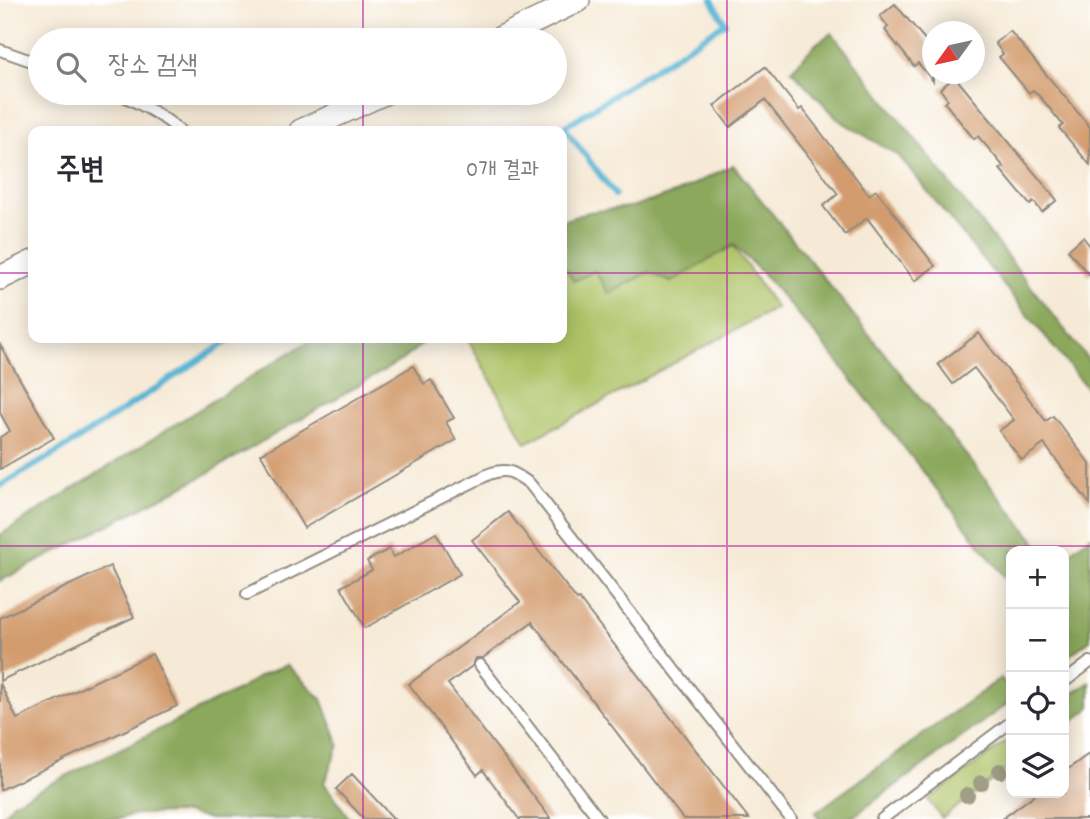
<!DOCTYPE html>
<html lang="ko">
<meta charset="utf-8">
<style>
:root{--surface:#fff;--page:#f7f7f7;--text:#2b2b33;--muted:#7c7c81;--line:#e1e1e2}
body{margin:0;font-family:Dekko,"Poor Story",sans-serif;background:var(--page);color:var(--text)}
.controls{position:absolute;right:21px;bottom:21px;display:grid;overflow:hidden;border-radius:14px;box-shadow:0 4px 18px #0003}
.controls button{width:63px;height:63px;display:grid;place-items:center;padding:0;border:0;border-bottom:2px solid var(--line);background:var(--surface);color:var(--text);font:35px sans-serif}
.compass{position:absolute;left:922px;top:21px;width:63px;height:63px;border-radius:50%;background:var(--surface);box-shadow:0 4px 18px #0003;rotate:237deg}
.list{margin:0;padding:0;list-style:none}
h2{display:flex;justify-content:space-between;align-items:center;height:91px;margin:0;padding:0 28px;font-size:30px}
h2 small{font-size:23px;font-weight:400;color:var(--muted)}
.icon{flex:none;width:38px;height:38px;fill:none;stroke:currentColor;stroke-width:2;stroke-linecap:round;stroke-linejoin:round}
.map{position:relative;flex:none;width:1090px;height:819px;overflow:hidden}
.search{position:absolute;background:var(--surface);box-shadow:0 4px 18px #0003;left:28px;top:28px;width:539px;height:77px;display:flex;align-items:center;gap:18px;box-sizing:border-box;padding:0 24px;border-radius:38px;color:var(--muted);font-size:26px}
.panel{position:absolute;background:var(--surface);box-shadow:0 4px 18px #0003;left:28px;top:126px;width:539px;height:217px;border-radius:14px}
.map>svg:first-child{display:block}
</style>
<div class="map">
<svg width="1090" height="819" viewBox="0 0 1090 819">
<rect width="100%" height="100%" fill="#fff"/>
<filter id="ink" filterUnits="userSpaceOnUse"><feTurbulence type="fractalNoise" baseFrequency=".0143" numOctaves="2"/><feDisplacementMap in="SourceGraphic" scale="14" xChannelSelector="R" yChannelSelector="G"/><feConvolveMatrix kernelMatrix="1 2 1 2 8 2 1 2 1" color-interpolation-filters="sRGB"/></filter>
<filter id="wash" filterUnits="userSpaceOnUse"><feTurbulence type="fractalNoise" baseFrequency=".00686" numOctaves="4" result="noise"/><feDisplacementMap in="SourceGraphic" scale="28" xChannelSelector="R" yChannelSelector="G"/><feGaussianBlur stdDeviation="1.57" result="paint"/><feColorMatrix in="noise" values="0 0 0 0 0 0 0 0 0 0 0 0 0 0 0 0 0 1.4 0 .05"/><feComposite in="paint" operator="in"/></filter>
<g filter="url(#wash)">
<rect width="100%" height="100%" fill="#f6ead6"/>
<path fill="#afc266" stroke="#6d7648" stroke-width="2" d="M 729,240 L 776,308 L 526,443 L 467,338 L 562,338 L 562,255 Z
M 1011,738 L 1011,766 L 942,818 L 928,800 Z"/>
<path fill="#8ba85b" stroke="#5b6a43" stroke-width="2" d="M 832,33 L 1090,362 L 1090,392 L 899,156 L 839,120 L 791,70 L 817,43 Z
M 733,165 L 1043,551 L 1011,551 L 1011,585 L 830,352 L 765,276 L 734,245 L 671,282 L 649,272 L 609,294 L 595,271 L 574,281 L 562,263 L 562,221 L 589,212 L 636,206 L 678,192 Z
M 315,338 L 429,338 L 402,360 L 203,476 L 0,581 L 0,535 L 271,364 Z
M 1090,536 L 1090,640 L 1067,657 L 1064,652 L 1064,557 Z
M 287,665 L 322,699 L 339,745 L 324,783 L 350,819 L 209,819 L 185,813 L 135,814 L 118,819 L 0,819 L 14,802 L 240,689 L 260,676 Z
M 1001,678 L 1011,692 L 1011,701 L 850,819 L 820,819 L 815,813 Z
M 1090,682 L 1090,708 L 1068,725 L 1064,718 L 1064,699 Z"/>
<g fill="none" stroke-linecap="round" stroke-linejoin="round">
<path stroke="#56b4d4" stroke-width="6" d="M 564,127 L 615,195
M 558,131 L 725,23 L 712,0
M 0,486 L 71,444 L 233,338"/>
</g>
<g id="blocks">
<path fill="#d39c6e" d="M 895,4 L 933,49 L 933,81 L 918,63 L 914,66 L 885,30 L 888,27 L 880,16 Z
M 1010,31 L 1090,127 L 1090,165 L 1059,128 L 1063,125 L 1042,99 L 1033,90 L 1029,93 L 999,57 L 1003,54 L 995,43 Z
M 765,67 L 799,110 L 802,108 L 869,195 L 876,190 L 935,266 L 915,281 L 867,218 L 845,235 L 823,206 L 838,194 L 765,100 L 730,127 L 714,106 Z
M 955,77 L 1057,200 L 1042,212 L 1034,202 L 1030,205 L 1000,169 L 1004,167 L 978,136 L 974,139 L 945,103 L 948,100 L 940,89 Z
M 1083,237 L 1090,246 L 1090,276 L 1068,250 Z
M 979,333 L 1046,421 L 1053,416 L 1090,464 L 1090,504 L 1044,444 L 1022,460 L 999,431 L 1014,420 L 974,368 L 953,384 L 938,364 Z
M 0,345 L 54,438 L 0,469 L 0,437 L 10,431 L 0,413 Z
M 413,366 L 424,384 L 431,380 L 454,418 L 446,422 L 456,440 L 304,528 L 261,454 Z
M 508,512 L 577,600 L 579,599 L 749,819 L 683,819 L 532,622 L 483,658 L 476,658 L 472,666 L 448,684 L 551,819 L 519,819 L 483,770 L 477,775 L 409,684 L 520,602 L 472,540 Z
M 436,533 L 460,574 L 365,628 L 341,587 L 372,570 L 367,561 L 389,549 L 394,557 Z
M 110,566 L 134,617 L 0,681 L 0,618 Z
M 152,654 L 177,706 L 0,790 L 0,683 L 17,719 Z
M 1090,753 L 1090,819 L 1002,819 L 1037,793 L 1064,793 L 1064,772 Z
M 352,774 L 394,819 L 364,819 L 336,789 Z"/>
</g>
</g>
<g filter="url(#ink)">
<use href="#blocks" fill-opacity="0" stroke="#908a80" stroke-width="2"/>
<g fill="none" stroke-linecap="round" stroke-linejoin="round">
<g stroke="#908a80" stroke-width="14">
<path id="service" d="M 0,50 L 40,64
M 117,93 C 139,103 163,115 180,131
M 247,594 L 489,474 C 508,467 515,473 530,484 L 791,819
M 480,665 L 599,819
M 1064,682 L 1090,662
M 882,819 L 1011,722"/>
</g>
<g stroke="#908a80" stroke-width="26">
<path id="minor" d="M 497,40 L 578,0
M 301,131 L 384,93
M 0,278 L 33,262"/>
</g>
<use href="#service" stroke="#fff" stroke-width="10"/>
<use href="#minor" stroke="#fff" stroke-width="23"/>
</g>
<g fill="#a09e84">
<circle cx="1000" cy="771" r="8"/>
<circle cx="981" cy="783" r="8"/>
<circle cx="967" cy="795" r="8"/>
</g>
</g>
<path fill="none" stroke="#b5179e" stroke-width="2" stroke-opacity="0.55" d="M 363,0 L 363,40M 727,0 L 727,819M 363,93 L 363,131M 0,273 L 33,273M 562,273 L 1090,273M 363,338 L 363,819M 0,546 L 1090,546"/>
</svg>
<div class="controls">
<button>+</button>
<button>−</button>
<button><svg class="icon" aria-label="locate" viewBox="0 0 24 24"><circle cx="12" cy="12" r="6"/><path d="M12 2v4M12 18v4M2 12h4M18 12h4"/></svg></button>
<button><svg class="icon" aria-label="layers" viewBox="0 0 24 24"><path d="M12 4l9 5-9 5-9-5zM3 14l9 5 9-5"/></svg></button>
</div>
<svg class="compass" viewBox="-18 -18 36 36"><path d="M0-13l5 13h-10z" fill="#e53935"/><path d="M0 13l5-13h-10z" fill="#7c7c81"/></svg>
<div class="search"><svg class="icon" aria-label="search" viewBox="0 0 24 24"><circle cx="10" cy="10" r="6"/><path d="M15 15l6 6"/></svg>장소 검색</div>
<section class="panel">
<h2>주변<small>0개 결과</small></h2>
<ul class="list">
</ul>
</section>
</div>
